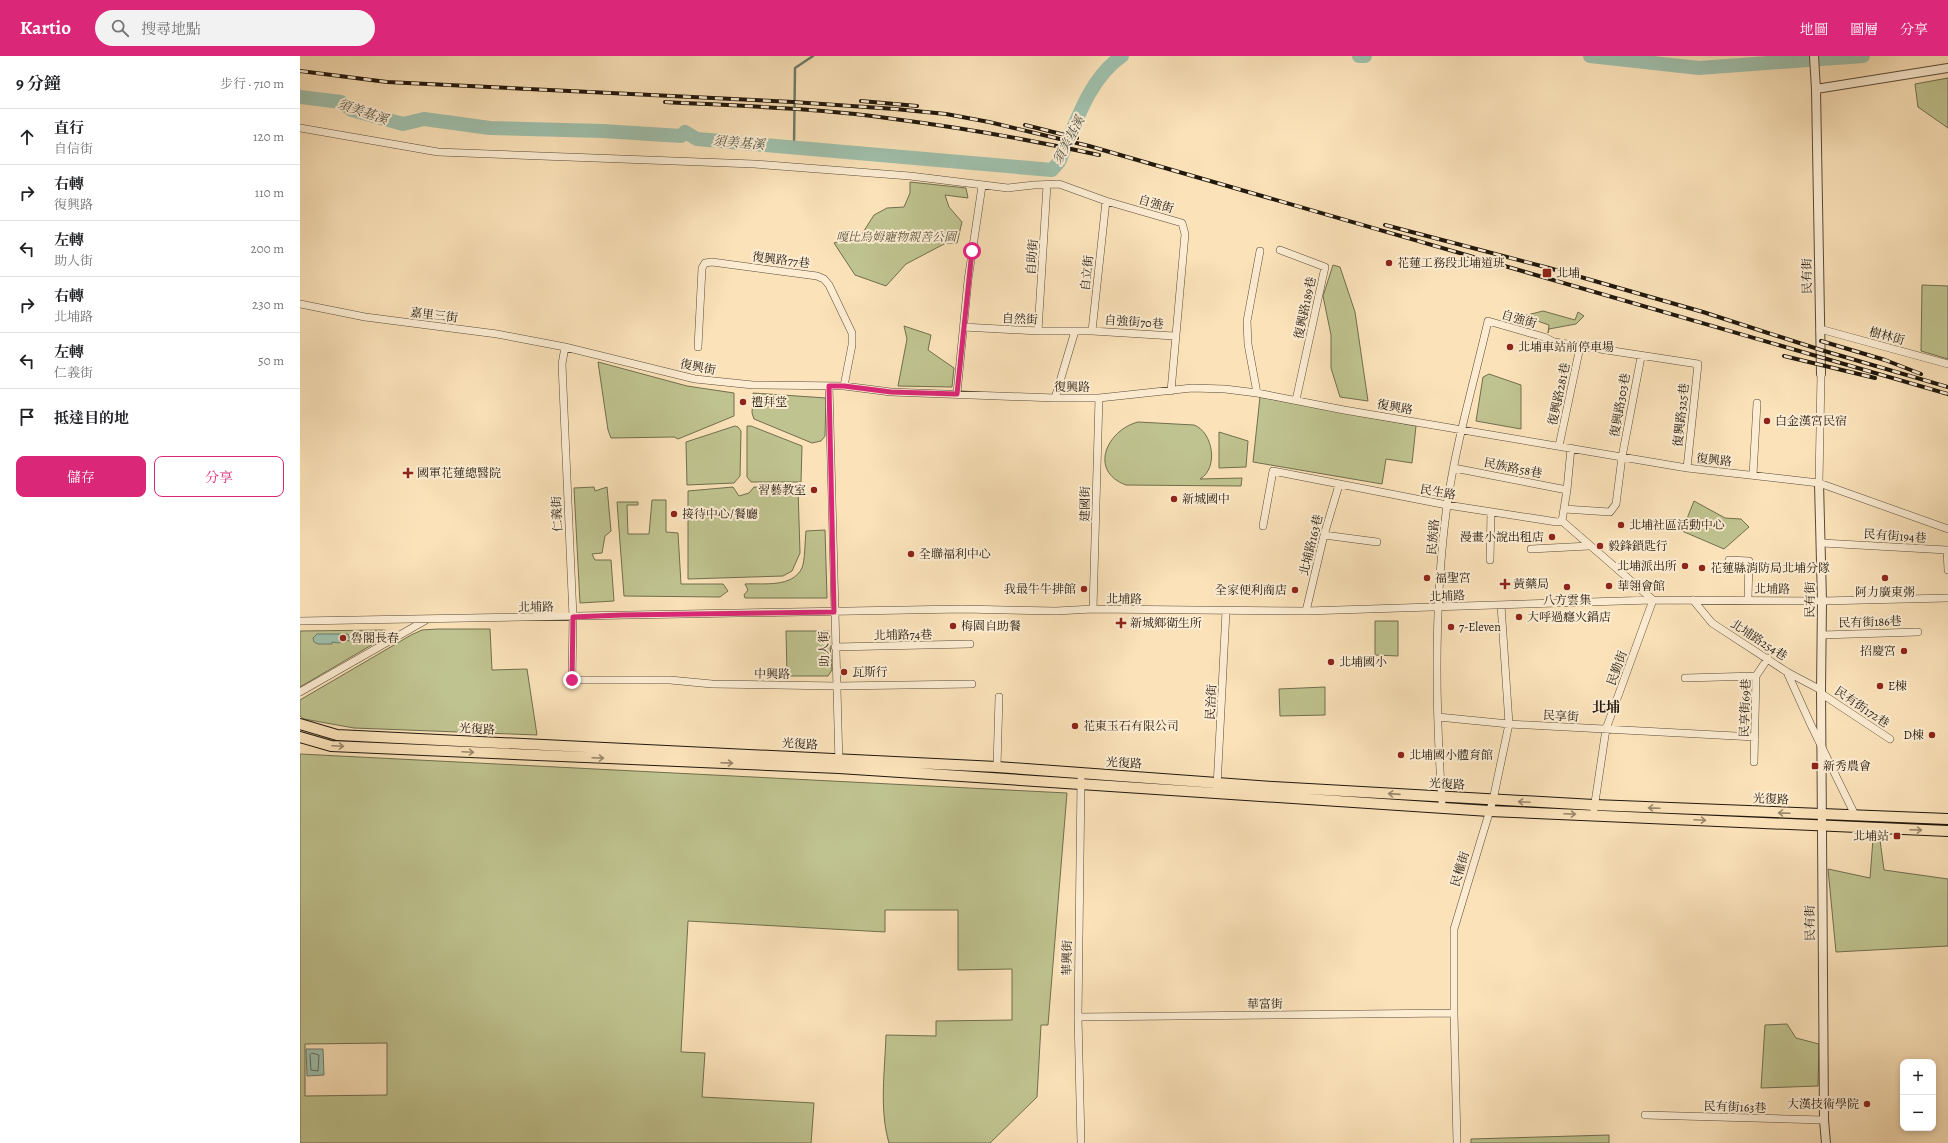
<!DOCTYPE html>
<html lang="zh-TW">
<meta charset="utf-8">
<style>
:root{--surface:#fff;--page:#f2f2f2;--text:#202124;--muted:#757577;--line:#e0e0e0;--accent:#db2777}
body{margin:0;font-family:Alegreya,"Noto Serif TC",serif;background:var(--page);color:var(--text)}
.controls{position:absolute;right:12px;bottom:12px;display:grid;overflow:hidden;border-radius:8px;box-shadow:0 2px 6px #0003}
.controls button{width:36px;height:36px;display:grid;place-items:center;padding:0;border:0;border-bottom:1px solid var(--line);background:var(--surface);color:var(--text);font:20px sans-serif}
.stop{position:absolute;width:12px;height:12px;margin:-9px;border:3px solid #db2777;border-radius:50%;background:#fff}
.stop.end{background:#db2777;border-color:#fff;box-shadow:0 1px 4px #0008}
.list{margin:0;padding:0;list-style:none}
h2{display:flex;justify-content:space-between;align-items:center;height:52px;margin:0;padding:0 16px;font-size:17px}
h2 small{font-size:13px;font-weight:400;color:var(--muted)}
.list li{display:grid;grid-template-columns:26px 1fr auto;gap:12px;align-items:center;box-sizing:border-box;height:56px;padding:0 16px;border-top:1px solid var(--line)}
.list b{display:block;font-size:15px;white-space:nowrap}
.list p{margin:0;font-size:13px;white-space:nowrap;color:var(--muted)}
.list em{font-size:13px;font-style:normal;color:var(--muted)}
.actions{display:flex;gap:8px;padding:12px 16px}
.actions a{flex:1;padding:9px 0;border:1px solid var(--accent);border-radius:8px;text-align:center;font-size:14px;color:var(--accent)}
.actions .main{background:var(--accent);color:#fff}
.icon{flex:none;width:22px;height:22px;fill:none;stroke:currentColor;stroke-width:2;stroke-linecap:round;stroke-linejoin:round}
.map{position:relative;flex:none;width:1648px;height:1087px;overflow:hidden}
header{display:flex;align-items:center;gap:24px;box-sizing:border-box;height:56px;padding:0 20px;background:var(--accent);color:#fff}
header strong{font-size:19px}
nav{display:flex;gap:22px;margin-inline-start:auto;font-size:14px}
.search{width:280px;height:36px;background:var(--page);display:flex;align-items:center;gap:10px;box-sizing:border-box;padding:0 14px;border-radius:22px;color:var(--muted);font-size:15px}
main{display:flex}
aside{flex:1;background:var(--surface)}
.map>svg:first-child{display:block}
</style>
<header>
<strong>Kartio</strong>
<div class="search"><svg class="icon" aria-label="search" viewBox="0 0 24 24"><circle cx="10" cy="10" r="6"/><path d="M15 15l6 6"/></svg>搜尋地點</div>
<nav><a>地圖</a><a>圖層</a><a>分享</a></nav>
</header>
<main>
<aside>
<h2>9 分鐘<small>步行 · 710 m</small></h2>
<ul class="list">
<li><svg class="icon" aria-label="ahead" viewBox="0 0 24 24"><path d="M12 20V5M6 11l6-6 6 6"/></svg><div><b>直行</b><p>自信街</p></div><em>120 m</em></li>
<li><svg class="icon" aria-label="right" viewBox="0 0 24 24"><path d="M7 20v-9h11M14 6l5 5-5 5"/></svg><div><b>右轉</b><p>復興路</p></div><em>110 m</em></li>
<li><svg class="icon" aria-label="left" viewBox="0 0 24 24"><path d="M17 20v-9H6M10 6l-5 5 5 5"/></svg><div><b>左轉</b><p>助人街</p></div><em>200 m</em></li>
<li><svg class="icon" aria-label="right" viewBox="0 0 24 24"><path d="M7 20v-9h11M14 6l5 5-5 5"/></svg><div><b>右轉</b><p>北埔路</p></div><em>230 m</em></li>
<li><svg class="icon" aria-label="left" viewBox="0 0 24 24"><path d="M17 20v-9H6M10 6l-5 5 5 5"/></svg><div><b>左轉</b><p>仁義街</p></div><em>50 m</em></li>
<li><svg class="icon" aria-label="arrive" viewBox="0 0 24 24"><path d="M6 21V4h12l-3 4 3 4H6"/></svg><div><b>抵達目的地</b></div></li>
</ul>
<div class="actions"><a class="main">儲存</a><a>分享</a></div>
</aside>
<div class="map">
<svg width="1648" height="1087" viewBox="0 0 1648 1087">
<rect width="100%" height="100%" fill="#fbe2b9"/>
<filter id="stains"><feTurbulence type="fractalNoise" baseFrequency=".005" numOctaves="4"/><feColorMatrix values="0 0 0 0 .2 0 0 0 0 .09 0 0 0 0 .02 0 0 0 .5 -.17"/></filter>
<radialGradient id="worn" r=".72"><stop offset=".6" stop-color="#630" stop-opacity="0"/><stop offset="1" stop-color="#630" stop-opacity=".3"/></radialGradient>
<path fill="#bfc38f" stroke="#706e4e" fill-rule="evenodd" d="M 1648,22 L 1648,72 L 1618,51 L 1615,28 Z
M 610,126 L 666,132 L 668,142 L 645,139 L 649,151 L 662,166 L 657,187 L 646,187 L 606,208 L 586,230 L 555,219 L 534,187 L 562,178 L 574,159 L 587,152 L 604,151 L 610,137 Z
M 1033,209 L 1040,211 L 1055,256 L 1068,345 L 1040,341 L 1031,312 L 1031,279 L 1023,240 Z
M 1622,229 L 1648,230 L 1648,303 L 1621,295 Z
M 1243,255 L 1275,264 L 1278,256 L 1284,260 L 1276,268 L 1249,273 L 1248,277 L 1249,269 L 1223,260 Z
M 604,270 L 631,279 L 628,294 L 654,312 L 652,331 L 598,330 L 607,283 Z
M 298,306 L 387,330 L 434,337 L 434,360 L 378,383 L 374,381 L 311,382 L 308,374 Z
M 1189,318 L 1221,329 L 1221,373 L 1176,365 L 1183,321 Z
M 453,337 L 526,342 L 525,380 L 521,385 L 512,387 L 454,363 L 452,357 Z
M 960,341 L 1116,370 L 1112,407 L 1086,403 L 1082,428 L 953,406 Z
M 838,366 L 894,369 C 913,376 919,412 900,423 L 942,422 L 941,430 L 826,429 C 788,415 807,374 838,366 Z
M 435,370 L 438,371 L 441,375 L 440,420 L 434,427 L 387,429 L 386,386 Z
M 447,370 L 451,370 L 502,390 L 501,426 L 451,426 L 447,421 Z
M 919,376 L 948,385 L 946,411 L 919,412 Z
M 294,431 L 295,435 L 307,431 L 311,475 L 305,480 L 302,497 L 292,498 L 295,504 L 311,504 L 314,545 L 280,547 L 274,432 Z
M 433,431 L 439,440 L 449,437 L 454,431 L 498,433 L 500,497 L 492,515 L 483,520 L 388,523 L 388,435 Z
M 352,444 L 366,444 L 366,476 L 378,477 L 381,528 L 423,528 L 428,535 L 420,541 L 324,540 L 317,446 L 338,446 L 338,449 L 327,449 L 328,478 L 349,478 Z
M 1394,445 L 1425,462 L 1441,463 L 1449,471 L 1424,493 L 1382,475 Z
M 525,474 L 527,542 L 445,542 L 444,539 L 448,534 L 445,528 C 464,527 492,532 502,512 C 505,505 505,484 506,475 Z
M 1075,565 L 1098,565 L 1098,600 L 1075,599 Z
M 138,573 L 190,573 L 192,614 L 227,613 L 237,679 L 54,672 L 4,663 L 0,660 L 0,644 L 111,579 L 122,574 Z
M 85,574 L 87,580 L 0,631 L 0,575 Z
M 486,575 L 529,575 L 532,614 L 528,620 L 487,620 Z
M 1025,631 L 1025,659 L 980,660 L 979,633 Z
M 0,698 L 767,737 L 748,969 L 741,969 L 737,1041 L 690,1087 L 589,1087 C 579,1053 585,1014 586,979 L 636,980 L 636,965 L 712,964 L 712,913 L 658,914 L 658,854 L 585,854 L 585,876 L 388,865 L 381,996 L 405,997 L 402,1041 L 514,1047 L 511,1087 L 0,1087 ZM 5,988 L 87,987 L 87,1039 L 5,1040 Z
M 1573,783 L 1580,784 L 1584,814 L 1648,823 L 1648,890 L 1536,896 L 1528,813 L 1570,822 Z
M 1487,968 L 1496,982 L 1519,988 L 1518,1030 L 1461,1032 L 1465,969 Z
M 1309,1079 L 1309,1087 L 1171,1087 L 1171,1083 Z"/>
<path fill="#9fbfab" stroke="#6d7c6c" d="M 17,578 L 48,578 L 50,583 L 49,585 L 43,584 L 39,587 L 32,586 L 32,588 L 18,588 L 14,586 L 13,582 Z
M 6,993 L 23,993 L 24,1019 L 7,1020 Z"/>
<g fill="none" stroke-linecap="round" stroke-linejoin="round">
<path stroke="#606c5c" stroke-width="1" d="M 12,997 L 19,999 L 18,1015 L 11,1014 L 10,999 Z"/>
<path stroke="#6d7c6c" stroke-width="2.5" d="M 494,90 L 495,12 L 513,0"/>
<path stroke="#9fbfab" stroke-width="14" d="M 1059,0 L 1065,0
M 1290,0 L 1399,12 L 1563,0
M 0,41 L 41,46 L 52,54 L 103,68 L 124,63 L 190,72 L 303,75 L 381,80 L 385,76 L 397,83 L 752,114 L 759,106 C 775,70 788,23 822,0"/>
<g stroke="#584a38" stroke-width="8">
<path id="minor" d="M 0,72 L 138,96 L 454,108 L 610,120 L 708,132 L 734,129 L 759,128 L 806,145 L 882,167 L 885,178 L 871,335
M 980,194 L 1025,211 L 996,344
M 0,248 L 65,261 L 197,278 L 265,291 L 395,323 L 453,329 L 544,330 L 591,336 L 755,342 L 799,342 L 892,332 L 925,333 L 957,337 L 1044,354 L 1387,412 L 1519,427 L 1648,473
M 663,271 L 738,275 L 792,275 L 806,145
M 1520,273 L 1648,308
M 738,275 L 747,129
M 792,275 L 874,280
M 265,291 L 262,308 L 273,561 L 272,624 L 370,624 L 412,628 L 537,630 L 672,628
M 398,291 L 402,212 L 405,207 L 412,206 L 517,220 L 524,223 L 529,229 L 552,277 L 552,289 L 544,330
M 529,330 L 539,708
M 657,337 L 668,224 L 682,130
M 957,337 L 948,288 L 947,265 L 960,195
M 755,342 L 775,275
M 1259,390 L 1280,291
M 1154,412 L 1267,434
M 1453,419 L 1457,347
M 1519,427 L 1521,318
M 1264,453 L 1310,456 L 1316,448 L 1322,401 L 1341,301
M 1262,465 L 1267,434 L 1271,392
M 963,470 L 973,415 L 1147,449 L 1257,466 L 1262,465 L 1353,544 L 1306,673 L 1294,753
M 1024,479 L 1077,486
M 1522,487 L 1647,494 L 1648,514
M 1231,493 L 1289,490
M 1190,504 L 1191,456
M 1429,504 L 1449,505 L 1448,543
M 1393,544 L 1412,567 L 1487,616 L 1521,634
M 793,553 L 799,342
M 1006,555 L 1024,479 L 1039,429
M 0,565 L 662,553 L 756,555 L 793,553 L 1006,555 L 1353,544 L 1522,545 L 1648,542
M 1522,579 L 1618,576
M 535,591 L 670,588
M 1487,616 L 1511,669 L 1555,759
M 1385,622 L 1456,620
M 0,636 L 126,564
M 1522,638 L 1590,683
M 1138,661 L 1209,668 L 1455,681
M 1454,706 L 1456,620 L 1468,602
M 697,711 L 699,641
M 917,731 L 926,555
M 1142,745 C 1135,647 1134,546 1147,449 C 1156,387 1174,326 1188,265 L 1244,281 L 1254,286 L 1398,308 L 1387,412
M 778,961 L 1154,957
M 1345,1059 L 1524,1064
M 781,1087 L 778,961 L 781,724
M 1157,1087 L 1154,957 L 1154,873 L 1193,744 L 1209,668 L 1201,549"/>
</g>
<g stroke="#584a38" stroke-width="10">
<path id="tertiary" d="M 1514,0 L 1516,33 L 1521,318
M 1516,33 L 1648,12
M 1519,427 L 1522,545 L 1521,634 L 1524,1064 L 1526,1087"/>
</g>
<g stroke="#21180d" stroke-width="12">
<path id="primary" d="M 0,668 L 37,679 L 697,711 L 973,731 L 1294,749 L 1648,763
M 0,681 L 31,690 L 539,712 L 1189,755 L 1648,775"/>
</g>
<use href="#minor" stroke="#fcecd2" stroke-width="7"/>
<use href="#tertiary" stroke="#fcecd2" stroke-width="8"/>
<use href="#primary" stroke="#fbe2b9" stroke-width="10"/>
<g stroke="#21180d" stroke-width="4">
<path id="rail" d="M 0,15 L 87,26 L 493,46 L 595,53 L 646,58 L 689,66 L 789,90 L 1648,338
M 561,45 L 617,50
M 365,46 C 441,50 518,52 594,63 C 663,72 732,84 799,99
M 725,69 L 777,82
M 1085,169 L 1249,212 L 1403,256 L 1521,294 L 1648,331
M 1521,285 L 1585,304 L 1621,318
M 1484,300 L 1575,322"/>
</g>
<use href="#rail" stroke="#fcecd2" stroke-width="2.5" stroke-dasharray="8" stroke-linecap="butt"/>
</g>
<defs><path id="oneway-shaft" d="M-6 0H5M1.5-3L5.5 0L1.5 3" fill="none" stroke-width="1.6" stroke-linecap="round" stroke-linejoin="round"/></defs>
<g stroke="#99876c">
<use href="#oneway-shaft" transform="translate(38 690) rotate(3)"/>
<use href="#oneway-shaft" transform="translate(168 696) rotate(3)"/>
<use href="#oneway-shaft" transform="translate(298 702) rotate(2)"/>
<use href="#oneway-shaft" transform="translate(427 707) rotate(2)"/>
<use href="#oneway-shaft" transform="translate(1094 738) rotate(-176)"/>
<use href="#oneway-shaft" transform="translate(1224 746) rotate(-177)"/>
<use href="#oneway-shaft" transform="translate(1354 752) rotate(-178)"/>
<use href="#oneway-shaft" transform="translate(1484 757) rotate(-178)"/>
<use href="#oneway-shaft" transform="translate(1270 758) rotate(2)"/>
<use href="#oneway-shaft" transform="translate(1400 764) rotate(3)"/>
<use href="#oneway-shaft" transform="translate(1616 774) rotate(2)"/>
</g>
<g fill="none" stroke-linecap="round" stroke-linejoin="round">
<path stroke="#db2777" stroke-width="5" d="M 272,624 L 273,561 L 322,559 L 534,556 L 529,330 L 544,330 L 591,336 L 657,338 L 672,195"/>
</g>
<g fill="#8f2418" stroke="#fcecd2" stroke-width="1.5">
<circle cx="1089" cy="207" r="4"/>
<rect x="1242" y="212" width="10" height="10" rx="2"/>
<circle cx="1210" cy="291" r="4"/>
<circle cx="443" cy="346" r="4"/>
<circle cx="1467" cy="365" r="4"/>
<path d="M106 411h4v4h4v4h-4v4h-4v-4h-4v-4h4z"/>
<circle cx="514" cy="434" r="4"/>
<circle cx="874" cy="443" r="4"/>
<circle cx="374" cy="458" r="4"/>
<circle cx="1321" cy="469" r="4"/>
<circle cx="1252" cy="481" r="4"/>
<circle cx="1300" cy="490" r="4"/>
<circle cx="611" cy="498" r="4"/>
<circle cx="1385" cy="510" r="4"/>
<circle cx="1402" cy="512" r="4"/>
<circle cx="1127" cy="522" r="4"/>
<circle cx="1585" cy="522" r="4"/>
<path d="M1203 522h4v4h4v4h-4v4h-4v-4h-4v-4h4z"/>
<circle cx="1309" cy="530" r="4"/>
<circle cx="1267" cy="531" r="4"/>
<circle cx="784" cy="533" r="4"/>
<circle cx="995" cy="534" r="4"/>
<circle cx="1219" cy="561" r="4"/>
<path d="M819 561h4v4h4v4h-4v4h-4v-4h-4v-4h4z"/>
<circle cx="653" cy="570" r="4"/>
<circle cx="1151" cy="571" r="4"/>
<circle cx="43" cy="582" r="4"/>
<circle cx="1604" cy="595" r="4"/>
<circle cx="1031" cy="606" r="4"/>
<circle cx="544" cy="616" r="4"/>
<circle cx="1580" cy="630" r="4"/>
<circle cx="775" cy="670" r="4"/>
<circle cx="1632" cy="679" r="4"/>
<circle cx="1101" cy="699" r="4"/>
<rect x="1511" y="706" width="8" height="8" rx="2"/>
<rect x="1593" y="776" width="8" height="8" rx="2"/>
<circle cx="1567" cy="1048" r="4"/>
</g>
<g text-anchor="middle" stroke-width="4" stroke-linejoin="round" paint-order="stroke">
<g font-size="12" fill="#21180d" stroke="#fcecd2">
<text transform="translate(856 148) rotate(16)" y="4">自強街</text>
<text transform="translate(732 201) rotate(-86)" y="4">自助街</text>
<text transform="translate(481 204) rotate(7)" y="4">復興路77巷</text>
<text transform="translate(787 217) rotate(-84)" y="4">自立街</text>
<text transform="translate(1507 220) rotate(-91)" y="4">民有街</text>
<text transform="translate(1005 252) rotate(-78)" y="4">復興路189巷</text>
<text transform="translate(134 259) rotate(7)" y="4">嘉里三街</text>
<text transform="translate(720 263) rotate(2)" y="4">自然街</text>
<text transform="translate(1219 263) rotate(16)" y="4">自強街</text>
<text transform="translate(834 266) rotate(4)" y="4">自強街70巷</text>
<text transform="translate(1587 280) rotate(15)" y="4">樹林街</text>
<text transform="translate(398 311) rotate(11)" y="4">復興街</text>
<text transform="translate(772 331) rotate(1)" y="4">復興路</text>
<text transform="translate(1259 338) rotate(-78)" y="4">復興路281巷</text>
<text transform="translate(1320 349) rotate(-80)" y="4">復興路303巷</text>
<text transform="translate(1095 351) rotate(10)" y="4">復興路</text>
<text transform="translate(1381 359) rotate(-84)" y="4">復興路325巷</text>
<text transform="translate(1414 404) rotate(6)" y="4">復興路</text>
<text transform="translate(1213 412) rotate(11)" y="4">民族路58巷</text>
<text transform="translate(1138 436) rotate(10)" y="4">民生路</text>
<text transform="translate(785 448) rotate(-89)" y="4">建國街</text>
<text transform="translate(257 458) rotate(-93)" y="4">仁義街</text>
<text transform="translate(1595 480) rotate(4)" y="4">民有街194巷</text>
<text transform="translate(1133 481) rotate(-85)" y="4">民族路</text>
<text transform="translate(1011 489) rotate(-76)" y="4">北埔路163巷</text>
<text transform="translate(1472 533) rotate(1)" y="4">北埔路</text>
<text transform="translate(1147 540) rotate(-2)" y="4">北埔路</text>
<text transform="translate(824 543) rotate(1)" y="4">北埔路</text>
<text transform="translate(1510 544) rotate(-90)" y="4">民有街</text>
<text transform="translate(236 551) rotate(-1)" y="4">北埔路</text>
<text transform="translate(1570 566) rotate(-2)" y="4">民有街186巷</text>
<text transform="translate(603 579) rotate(-1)" y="4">北埔路74巷</text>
<text transform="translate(1459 584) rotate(33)" y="4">北埔路254巷</text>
<text transform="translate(524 593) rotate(-92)" y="4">助人街</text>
<text transform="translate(1317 612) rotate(-70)" y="4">民勤街</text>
<text transform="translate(472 618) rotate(1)" y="4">中興路</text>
<text transform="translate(911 646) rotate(-87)" y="4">民治街</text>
<text transform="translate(1562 651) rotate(34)" y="4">民有街172巷</text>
<text transform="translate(1445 652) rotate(-88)" y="4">民享街69巷</text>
<text transform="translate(1261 660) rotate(3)" y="4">民享街</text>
<text transform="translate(177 673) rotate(3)" y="4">光復路</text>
<text transform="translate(500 688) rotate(3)" y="4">光復路</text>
<text transform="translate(824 707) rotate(3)" y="4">光復路</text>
<text transform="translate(1147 728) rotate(3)" y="4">光復路</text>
<text transform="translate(1471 743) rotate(2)" y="4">光復路</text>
<text transform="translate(1160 813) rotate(-73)" y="4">民權街</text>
<text transform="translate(1510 867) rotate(-91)" y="4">民有街</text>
<text transform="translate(767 902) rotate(-89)" y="4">華興街</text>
<text transform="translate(965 948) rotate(-1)" y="4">華富街</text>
<text transform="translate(1435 1051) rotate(2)" y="4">民有街163巷</text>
</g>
<g font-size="12" font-style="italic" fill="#58543a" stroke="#fcecd2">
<text x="596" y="185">嘎比烏姆寵物親善公園</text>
</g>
<g font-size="12" fill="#21180d" stroke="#fcecd2" text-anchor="start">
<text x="1097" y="211">花蓮工務段北埔道班</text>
<text x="1256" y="221">北埔</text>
<text x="1218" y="295">北埔車站前停車場</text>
<text x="451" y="350">禮拜堂</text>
<text x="1475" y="369">白金漢宮民宿</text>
<text x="117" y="421">國軍花蓮總醫院</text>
<text x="506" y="438" text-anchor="end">習藝教室</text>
<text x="882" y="447">新城國中</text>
<text x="382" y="462">接待中心/餐廳</text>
<text x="1329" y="473">北埔社區活動中心</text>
<text x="1244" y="485" text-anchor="end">漫畫小說出租店</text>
<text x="1308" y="494">毅鋒鎖匙行</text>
<text x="619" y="502">全聯福利中心</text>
<text x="1377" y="514" text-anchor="end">北埔派出所</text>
<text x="1410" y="516">花蓮縣消防局北埔分隊</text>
<text x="1135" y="526">福聖宮</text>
<text x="1213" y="532">黃藥局</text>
<text x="1317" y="534">華翎會館</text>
<text x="776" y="537" text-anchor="end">我最牛牛排館</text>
<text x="987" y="538" text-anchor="end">全家便利商店</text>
<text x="1585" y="540" text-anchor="middle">阿力廣東粥</text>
<text x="1267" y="548" text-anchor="middle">八方雲集</text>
<text x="1227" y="565">大呼過癮火鍋店</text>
<text x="830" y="571">新城鄉衛生所</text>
<text x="661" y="574">梅園自助餐</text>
<text x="1159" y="575">7-Eleven</text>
<text x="51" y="586">魯閣長春</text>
<text x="1596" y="599" text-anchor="end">招慶宮</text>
<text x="1039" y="610">北埔國小</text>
<text x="552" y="620">瓦斯行</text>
<text x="1588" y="634">E棟</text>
<text x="783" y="674">花東玉石有限公司</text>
<text x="1624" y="683" text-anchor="end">D棟</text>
<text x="1109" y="703">北埔國小體育館</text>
<text x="1523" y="714">新秀農會</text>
<text x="1589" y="784" text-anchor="end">北埔站</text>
<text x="1559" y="1052" text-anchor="end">大漢技術學院</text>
</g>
<g font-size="13" font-style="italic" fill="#4d5244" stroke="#fcecd2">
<text transform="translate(63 55) rotate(19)" y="5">須美基溪</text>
<text transform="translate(768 84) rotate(-62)" y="5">須美基溪</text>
<text transform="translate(439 86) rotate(5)" y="5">須美基溪</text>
</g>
<g font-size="14" font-weight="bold" fill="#21180d" stroke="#fcecd2">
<text x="1306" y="656">北埔</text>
</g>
</g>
<rect width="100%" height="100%" filter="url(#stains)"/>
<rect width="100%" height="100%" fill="url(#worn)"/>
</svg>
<div class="controls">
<button>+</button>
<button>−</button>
</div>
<div class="stop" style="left:672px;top:195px"></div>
<div class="stop end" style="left:272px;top:624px"></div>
</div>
</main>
